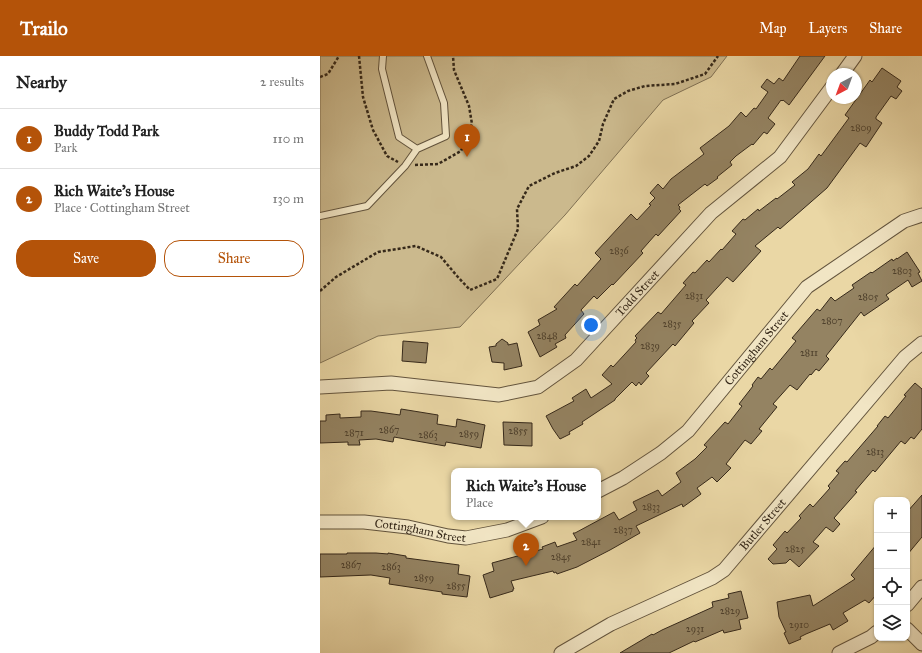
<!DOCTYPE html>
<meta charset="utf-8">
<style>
:root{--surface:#fff;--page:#f6f6f6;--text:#222;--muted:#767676;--line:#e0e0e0;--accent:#b45309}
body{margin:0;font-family:"IM FELL Great Primer",serif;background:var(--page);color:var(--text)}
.controls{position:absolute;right:12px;bottom:12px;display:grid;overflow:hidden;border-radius:8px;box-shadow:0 1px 3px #0004}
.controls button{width:36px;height:36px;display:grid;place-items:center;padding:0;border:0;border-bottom:1px solid var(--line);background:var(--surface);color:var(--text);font:20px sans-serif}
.compass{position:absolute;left:506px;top:12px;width:36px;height:36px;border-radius:50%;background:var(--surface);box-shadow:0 1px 3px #0004;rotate:221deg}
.you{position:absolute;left:271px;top:269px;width:14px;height:14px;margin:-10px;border:3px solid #fff;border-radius:50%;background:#1a73e8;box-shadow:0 0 0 6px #1a73e833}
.badge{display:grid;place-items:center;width:26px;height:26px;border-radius:50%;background:var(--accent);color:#fff;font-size:13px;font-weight:700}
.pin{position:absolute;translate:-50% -33px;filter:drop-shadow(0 1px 2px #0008)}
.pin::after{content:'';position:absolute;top:21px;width:14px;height:12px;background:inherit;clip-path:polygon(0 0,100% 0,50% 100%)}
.popup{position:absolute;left:131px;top:412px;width:150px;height:52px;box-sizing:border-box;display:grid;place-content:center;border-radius:8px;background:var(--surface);filter:drop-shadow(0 1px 3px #0005);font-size:13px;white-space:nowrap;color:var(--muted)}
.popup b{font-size:15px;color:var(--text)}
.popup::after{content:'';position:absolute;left:50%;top:100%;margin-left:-8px;border:8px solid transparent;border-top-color:var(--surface)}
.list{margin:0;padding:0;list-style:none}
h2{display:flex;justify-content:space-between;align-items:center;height:52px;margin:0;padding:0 16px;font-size:17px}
h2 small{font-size:13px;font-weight:400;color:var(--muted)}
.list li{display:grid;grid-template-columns:26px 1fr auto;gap:12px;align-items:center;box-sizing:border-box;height:60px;padding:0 16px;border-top:1px solid var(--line)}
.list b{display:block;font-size:15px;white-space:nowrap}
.list p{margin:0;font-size:13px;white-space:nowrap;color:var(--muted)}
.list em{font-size:13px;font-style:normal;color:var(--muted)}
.actions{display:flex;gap:8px;padding:12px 16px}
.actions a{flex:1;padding:9px 0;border:1px solid var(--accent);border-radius:16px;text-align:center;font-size:14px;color:var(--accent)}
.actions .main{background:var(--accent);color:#fff}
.icon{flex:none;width:22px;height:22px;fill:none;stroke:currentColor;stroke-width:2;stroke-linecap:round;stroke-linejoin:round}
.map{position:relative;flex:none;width:602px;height:597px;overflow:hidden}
header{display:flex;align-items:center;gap:24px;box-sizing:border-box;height:56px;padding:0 20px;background:var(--accent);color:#fff}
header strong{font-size:19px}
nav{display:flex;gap:22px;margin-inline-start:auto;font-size:14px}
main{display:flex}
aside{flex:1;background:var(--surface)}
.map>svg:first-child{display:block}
</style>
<header>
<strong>Trailo</strong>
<nav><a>Map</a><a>Layers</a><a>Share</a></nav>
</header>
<main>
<aside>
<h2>Nearby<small>2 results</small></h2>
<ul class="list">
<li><span class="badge">1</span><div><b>Buddy Todd Park</b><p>Park</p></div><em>110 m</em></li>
<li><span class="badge">2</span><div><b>Rich Waite's House</b><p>Place · Cottingham Street</p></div><em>130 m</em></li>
</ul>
<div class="actions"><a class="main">Save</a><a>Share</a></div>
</aside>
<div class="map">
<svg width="602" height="597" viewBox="0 0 602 597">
<rect width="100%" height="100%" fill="#ead7a5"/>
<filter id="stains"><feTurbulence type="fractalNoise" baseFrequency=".005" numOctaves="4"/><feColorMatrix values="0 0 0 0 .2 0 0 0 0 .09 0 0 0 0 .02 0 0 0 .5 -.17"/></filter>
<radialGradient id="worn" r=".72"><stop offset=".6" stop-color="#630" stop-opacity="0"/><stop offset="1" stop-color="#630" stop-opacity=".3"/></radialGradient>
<path fill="#cbb98d" stroke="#807154" d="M 0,0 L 407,0 L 391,21 L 343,44 L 245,159 L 140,271 L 58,280 L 0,307 Z"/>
<path fill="#948362" stroke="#36291a" d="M 480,0 L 505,0 L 469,49 L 463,44 L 462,45 L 461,44 L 448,62 L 455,68 L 447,78 L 444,76 L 433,89 L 432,88 L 416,100 L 410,106 L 412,109 L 397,121 L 398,122 L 387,130 L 385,128 L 358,149 L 360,151 L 359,153 L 361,155 L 338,180 L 336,178 L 321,195 L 323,197 L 293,229 L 292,228 L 277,243 L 274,240 L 261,254 L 264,258 L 245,279 L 246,282 L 235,288 L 237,291 L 220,301 L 208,276 L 220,269 L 218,264 L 237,253 L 234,251 L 255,228 L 257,230 L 281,203 L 275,197 L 311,158 L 317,164 L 331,149 L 329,148 L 335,142 L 330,137 L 338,128 L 343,133 L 351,123 L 384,98 L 380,92 L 409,70 L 421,56 L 426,61 L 434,52 L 436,53 L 448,36 L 441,31 L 447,23 L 454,28 L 459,22 L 463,25 Z
M 562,12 L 581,25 L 577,31 L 582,35 L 576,43 L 571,40 L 556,61 L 556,63 L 562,67 L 546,91 L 540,87 L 507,132 L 460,173 L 458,171 L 435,190 L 441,195 L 413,226 L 407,221 L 386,244 L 389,247 L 372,265 L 374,267 L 355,290 L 353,288 L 326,317 L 329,320 L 321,329 L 319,326 L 316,330 L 312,326 L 295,343 L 295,344 L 262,366 L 263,368 L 249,376 L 250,378 L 240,383 L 233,373 L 226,360 L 254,345 L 252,342 L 266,333 L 271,342 L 292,328 L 282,319 L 291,309 L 293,311 L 316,286 L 315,284 L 317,282 L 315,280 L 338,256 L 341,258 L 366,229 L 363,227 L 373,216 L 375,217 L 387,204 L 389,206 L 401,193 L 402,194 L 416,178 L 412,175 L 423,163 L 425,164 L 438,153 L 439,155 L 456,142 L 457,143 L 475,129 L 472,126 L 488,113 L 499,98 L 501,100 L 529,62 L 525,59 L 550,24 L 552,26 Z
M 587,196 L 600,216 L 598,217 L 602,225 L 592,231 L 588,224 L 566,239 L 569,243 L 544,260 L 541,256 L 506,300 L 509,303 L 499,315 L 496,313 L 491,319 L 490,318 L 477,334 L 470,329 L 453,348 L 457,351 L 439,373 L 442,375 L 431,388 L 425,384 L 406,408 L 411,412 L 397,426 L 392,421 L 377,432 L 381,438 L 370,446 L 363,451 L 362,448 L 316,470 L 320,477 L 290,494 L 257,511 L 237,518 L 236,516 L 234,517 L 233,515 L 191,525 L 194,533 L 193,533 L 193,535 L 170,542 L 163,519 L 174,515 L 172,507 L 223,493 L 222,491 L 235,486 L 237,491 L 257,484 L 253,477 L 255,477 L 294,456 L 299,464 L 317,454 L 313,446 L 338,434 L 342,440 L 361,426 L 356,417 L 375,403 L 387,391 L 384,389 L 405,366 L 408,368 L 422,350 L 419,348 L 433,330 L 432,329 L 438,321 L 441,323 L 450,312 L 452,314 L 476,285 L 472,282 L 497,253 L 500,255 L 511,241 L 515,245 L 534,232 L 532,229 L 551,216 L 552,217 L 572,203 L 573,205 L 577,202 L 577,203 Z
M 182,283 L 188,287 L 188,289 L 197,287 L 202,310 L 184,314 L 184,307 L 172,306 L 169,291 L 176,290 L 176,288 Z
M 83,285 L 108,287 L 106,307 L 82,305 Z
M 595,327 L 602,333 L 602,373 L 594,383 L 591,381 L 585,388 L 581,385 L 555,416 L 553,414 L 535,435 L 537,436 L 514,462 L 520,468 L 513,476 L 506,471 L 493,486 L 499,490 L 479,511 L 470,503 L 466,507 L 453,508 L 448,503 L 457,493 L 453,489 L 465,475 L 467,477 L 481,462 L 479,460 L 490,448 L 493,451 L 510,432 L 508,430 L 519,417 L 516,415 L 525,405 L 527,406 L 558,370 L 557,370 L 565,360 L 568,362 L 586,340 L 584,339 Z
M 81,353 L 118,359 L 117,368 L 136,371 L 137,363 L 165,369 L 161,392 L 126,386 L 125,390 L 74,381 L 73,386 L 56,383 L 39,384 L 40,389 L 28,389 L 28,386 L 0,387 L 0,365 L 6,365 L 6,359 L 20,358 L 20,362 L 41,361 L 41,355 L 51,355 L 80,359 Z
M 183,366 L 212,367 L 212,390 L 184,389 Z
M 602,439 L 602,481 L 587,499 L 587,456 Z
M 557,488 L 557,538 L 549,547 L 545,544 L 523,557 L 528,565 L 513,574 L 510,568 L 486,578 L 480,581 L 481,583 L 469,588 L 464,577 L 466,576 L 459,561 L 457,546 L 490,539 L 493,550 L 535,523 L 531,519 Z
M 27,497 L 56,497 L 68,498 L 68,497 L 86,500 L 86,502 L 139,509 L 138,518 L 150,520 L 147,541 L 122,538 L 122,536 L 69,528 L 70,522 L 51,519 L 0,521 L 0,498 L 27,498 Z
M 421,535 L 428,562 L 419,564 L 421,573 L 404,577 L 403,574 L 375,586 L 374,585 L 349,597 L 300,597 L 332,578 L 333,579 L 342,574 L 393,551 L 392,546 L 409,542 L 408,538 Z"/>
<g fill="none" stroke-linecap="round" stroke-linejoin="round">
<g stroke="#63543d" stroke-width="8">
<path id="lane" d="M 63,0 L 62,13 L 79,81 L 97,93 L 126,80 L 124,47 L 107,0
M 0,160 L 47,150 L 85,110 L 97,93"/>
</g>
<g stroke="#63543d" stroke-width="15">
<g id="street">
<path d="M 522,18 L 535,0"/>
<path id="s1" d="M 0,331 L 71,327 L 179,339 L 218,331 L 256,304 L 391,157 L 460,101 L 512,31"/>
<path id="s2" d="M 278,435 L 303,422 L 341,397 L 368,375 L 487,231 L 584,165 L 602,159"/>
<path id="s3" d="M 0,466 L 44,466 L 88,471 L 128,480 L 146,482 L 187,474 L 222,461"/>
<path d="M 587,549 L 602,531"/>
<path d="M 587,573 L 602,588"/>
<path id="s4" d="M 241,597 L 291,568 L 392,522 L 404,514 L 585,301 L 602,287"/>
<path d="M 519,597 L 551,581 L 557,576"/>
</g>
</g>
<path stroke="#36291a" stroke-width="2.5" stroke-dasharray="3 2" stroke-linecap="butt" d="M 39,0 L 43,41 L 53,74 L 67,100 L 78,106
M 0,21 L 8,18 L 19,0
M 95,109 L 118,108 L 141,95 L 152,68 L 149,50 L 134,14 L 133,0
M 0,235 L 16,221 L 58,196 L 96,190 L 121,201 L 137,220 L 150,234 L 177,223 L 198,173 L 197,153 L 209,130 L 235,117 L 256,110 L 269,100 L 279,85 L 283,68 L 294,43 L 308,35 L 325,30 L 355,28 L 385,18 L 398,0"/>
<use href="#lane" stroke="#f1e5c4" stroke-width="6"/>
<use href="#street" stroke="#f1e5c4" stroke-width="13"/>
</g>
<g text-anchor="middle" stroke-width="3.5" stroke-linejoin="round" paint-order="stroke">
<g font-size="10" fill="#4e402c">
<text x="541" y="75">2809</text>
<text x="299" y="198">2836</text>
<text x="582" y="218">2803</text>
<text x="374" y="243">2831</text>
<text x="548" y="244">2805</text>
<text x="512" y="268">2807</text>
<text x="352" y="271">2835</text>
<text x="227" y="283">2848</text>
<text x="330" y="293">2839</text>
<text x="489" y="300">2811</text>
<text x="69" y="377">2867</text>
<text x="198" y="378">2855</text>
<text x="34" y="380">2871</text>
<text x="149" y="381">2859</text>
<text x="108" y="382">2863</text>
<text x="555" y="399">2813</text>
<text x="331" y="454">2833</text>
<text x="303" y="477">2837</text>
<text x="271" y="489">2841</text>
<text x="475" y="496">2825</text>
<text x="241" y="504">2845</text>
<text x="31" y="512">2867</text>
<text x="71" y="514">2863</text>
<text x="104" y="525">2859</text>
<text x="136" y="533">2855</text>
<text x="410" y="558">2829</text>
<text x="479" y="572">2910</text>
<text x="375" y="576">2931</text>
</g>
<g font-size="12" fill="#36291a" stroke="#f1e5c4">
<text dy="4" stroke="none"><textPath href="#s1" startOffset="357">Todd Street</textPath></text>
<text dy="4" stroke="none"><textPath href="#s2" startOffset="216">Cottingham Street</textPath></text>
<text dy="4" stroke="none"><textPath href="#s4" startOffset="243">Butler Street</textPath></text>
<text dy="4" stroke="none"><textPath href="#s3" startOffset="101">Cottingham Street</textPath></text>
</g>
</g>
<rect width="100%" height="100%" filter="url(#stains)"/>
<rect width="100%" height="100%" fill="url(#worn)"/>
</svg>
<div class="controls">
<button>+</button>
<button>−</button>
<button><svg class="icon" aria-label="locate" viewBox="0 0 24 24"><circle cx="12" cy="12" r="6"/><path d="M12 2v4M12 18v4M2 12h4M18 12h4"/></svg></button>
<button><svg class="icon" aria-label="layers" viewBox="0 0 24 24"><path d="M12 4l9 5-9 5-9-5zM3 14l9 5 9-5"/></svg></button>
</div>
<svg class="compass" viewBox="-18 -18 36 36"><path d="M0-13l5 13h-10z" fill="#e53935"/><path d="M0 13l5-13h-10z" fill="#767676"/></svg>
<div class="you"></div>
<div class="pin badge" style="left:147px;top:101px">1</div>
<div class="pin badge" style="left:206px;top:510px">2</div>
<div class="popup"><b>Rich Waite's House</b>Place</div>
</div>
</main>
